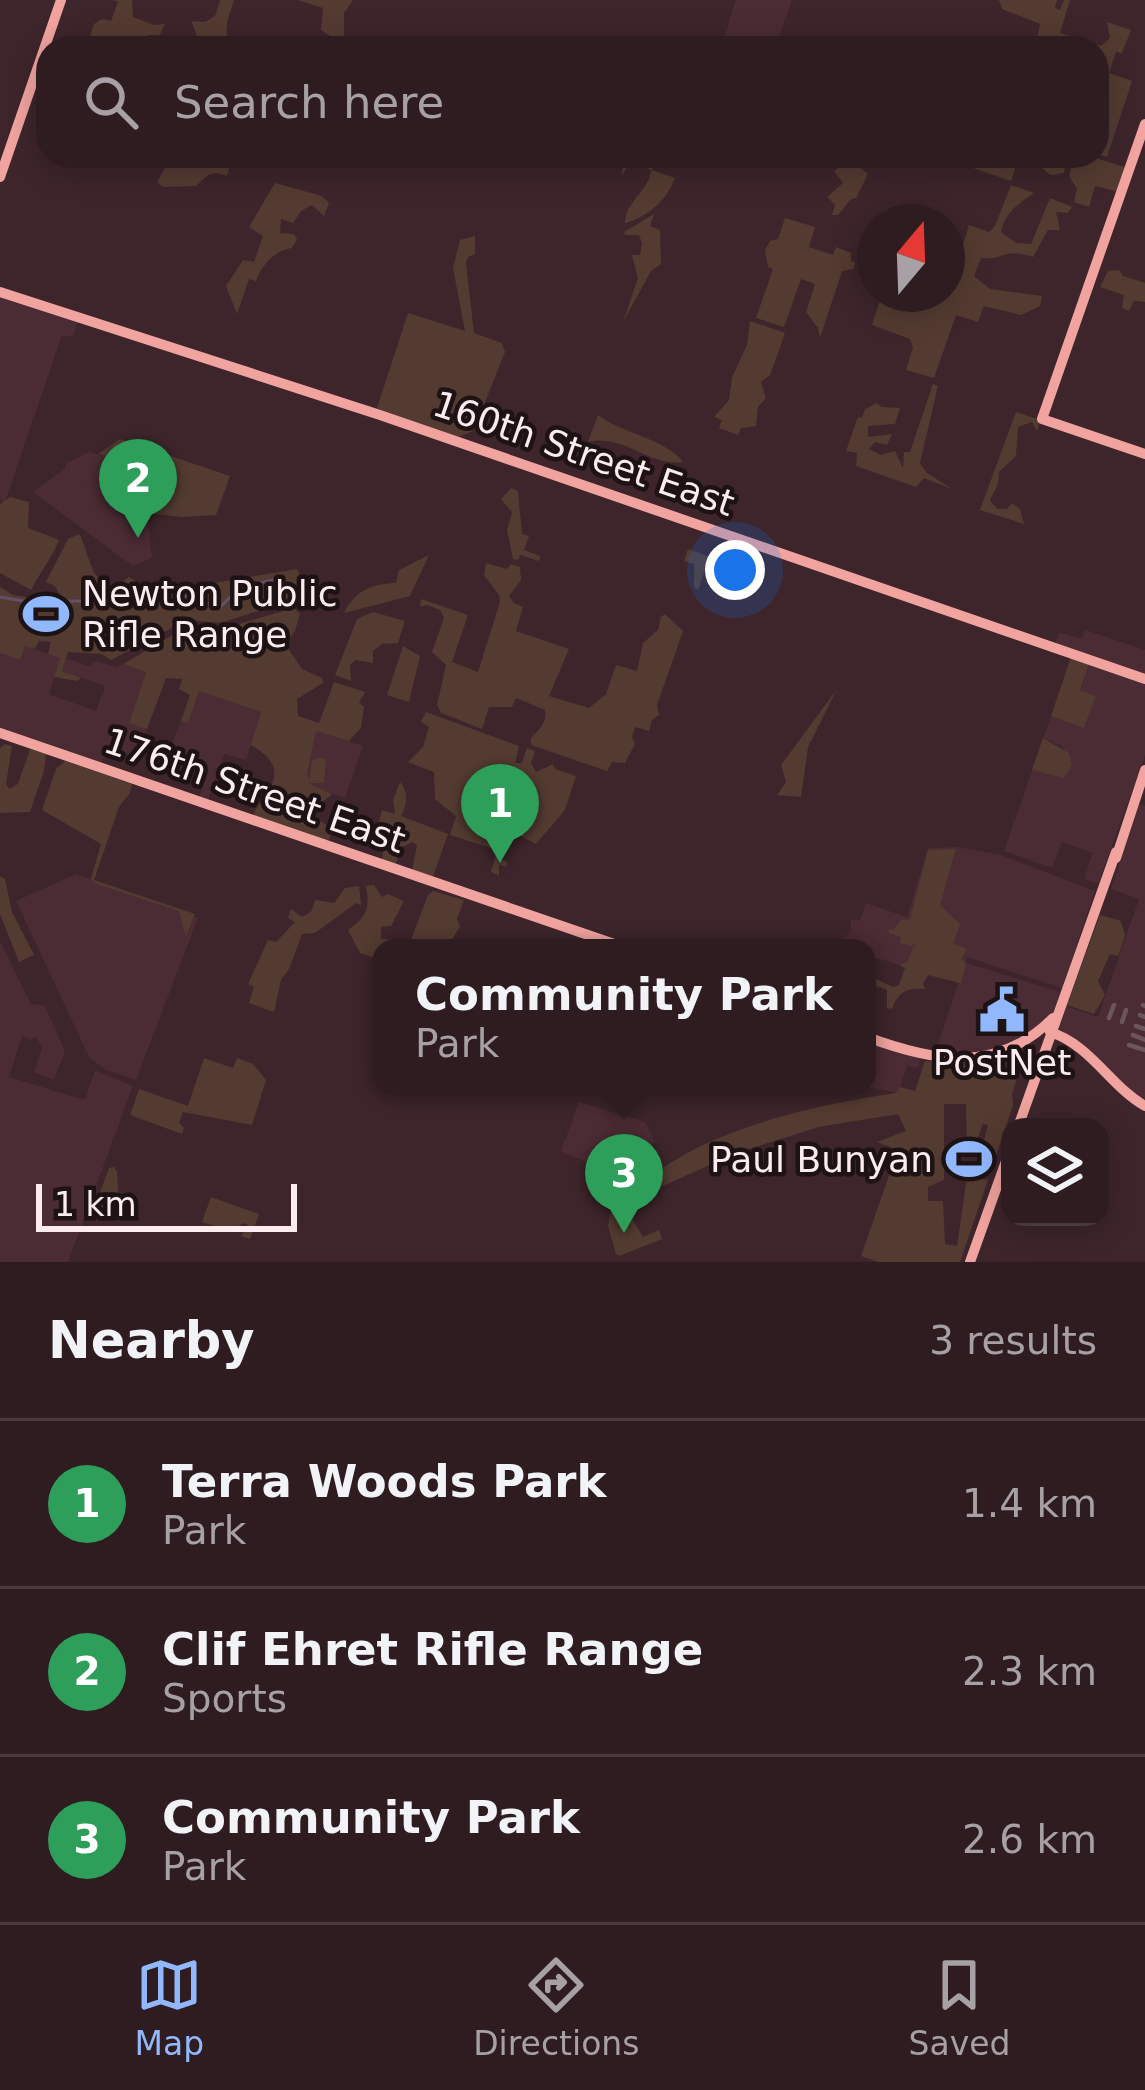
<!DOCTYPE html>
<style>
:root{--surface:#2e1c20;--page:#3a292d;--text:#f1f3f6;--muted:#a7a1a5;--line:#493a3e;--accent:#91b8fd}
body{margin:0;font-family:"DejaVu Sans",sans-serif;background:var(--page);color:var(--text)}
.controls{position:absolute;right:36px;bottom:36px;display:grid;overflow:hidden;border-radius:24px;box-shadow:0 6px 30px #0003}
.controls button{width:108px;height:108px;display:grid;place-items:center;padding:0;border:0;border-bottom:3px solid var(--line);background:var(--surface);color:var(--text);font:60px sans-serif}
.compass{position:absolute;left:857px;top:204px;width:108px;height:108px;border-radius:50%;background:var(--surface);box-shadow:0 6px 30px #0003;rotate:19deg}
.scale{position:absolute;left:36px;bottom:30px;width:261px;box-sizing:border-box;padding-left:12px;border:6px solid #fcebef;border-top:0;font-size:33px;line-height:42px;white-space:nowrap;color:#fcebef;-webkit-text-stroke:9px #1d1214;paint-order:stroke}
.you{position:absolute;left:735px;top:570px;width:42px;height:42px;margin:-30px;border:9px solid #fff;border-radius:50%;background:#1a73e8;box-shadow:0 0 0 18px #1a73e833}
.badge{display:grid;place-items:center;width:78px;height:78px;border-radius:50%;background:var(--accent);color:#fff;font-size:39px;font-weight:700}
.pin{position:absolute;translate:-50% -99px;filter:drop-shadow(0 3px 6px #0008)}
.pin::after{content:'';position:absolute;top:63px;width:42px;height:36px;background:inherit;clip-path:polygon(0 0,100% 0,50% 100%)}
.popup{position:absolute;left:372px;top:939px;width:504px;height:156px;box-sizing:border-box;display:grid;place-content:center;border-radius:24px;background:var(--surface);filter:drop-shadow(0 3px 9px #0005);font-size:39px;white-space:nowrap;color:var(--muted)}
.popup b{font-size:45px;color:var(--text)}
.popup::after{content:'';position:absolute;left:50%;top:100%;margin-left:-24px;border:24px solid transparent;border-top-color:var(--surface)}
.list{margin:0;padding:0;list-style:none}
h2{display:flex;justify-content:space-between;align-items:center;height:156px;margin:0;padding:0 48px;font-size:51px}
h2 small{font-size:39px;font-weight:400;color:var(--muted)}
.list li{display:grid;grid-template-columns:78px 1fr auto;gap:36px;align-items:center;box-sizing:border-box;height:168px;padding:0 48px;border-top:3px solid var(--line)}
.list b{display:block;font-size:45px;white-space:nowrap}
.list p{margin:0;font-size:39px;white-space:nowrap;color:var(--muted)}
.list em{font-size:39px;font-style:normal;color:var(--muted)}
.icon{flex:none;width:66px;height:66px;fill:none;stroke:currentColor;stroke-width:2;stroke-linecap:round;stroke-linejoin:round}
.map{position:relative;flex:none;width:1145px;height:1262px;overflow:hidden}
.search{position:absolute;background:var(--surface);box-shadow:0 6px 30px #0003;left:36px;right:36px;top:36px;height:132px;display:flex;align-items:center;gap:30px;box-sizing:border-box;padding:0 42px;border-radius:36px;color:var(--muted);font-size:45px}
.sheet{height:660px;background:var(--surface)}
nav{display:flex;justify-content:space-around;align-items:center;box-sizing:border-box;height:168px;border-top:3px solid var(--line);background:var(--surface);font-size:33px;color:var(--muted)}
nav a{display:grid;justify-items:center;gap:6px}
nav .on{color:var(--accent)}
.map>svg:first-child{display:block}
</style>
<div class="map">
<svg width="1145" height="1262" viewBox="0 0 1145 1262">
<rect width="100%" height="100%" fill="#3d252b"/>
<path fill="#4b2b34" d="M 736,0 L 792,0 L 775,48 L 736,48 L 722,43 Z
M 0,294 L 78,321 L 73,337 L 62,335 L 5,502 L 0,500 Z
M 89,452 L 115,458 L 146,485 L 122,509 L 147,513 L 152,558 L 133,566 L 33,492 L 66,468 L 65,464 Z
M 1085,630 L 1145,650 L 1145,676 L 1055,645 L 1059,632 L 1082,639 Z
M 25,646 L 61,658 L 49,694 L 96,711 L 105,686 L 62,671 L 66,658 L 88,666 L 97,661 L 117,667 L 123,664 L 146,672 L 129,722 L 147,729 L 138,757 L 113,749 L 99,764 L 0,730 L 0,653 L 20,660 Z
M 1090,662 L 1145,682 L 1145,755 L 1098,884 L 1084,879 L 1093,853 L 1062,842 L 1052,868 L 1004,851 L 1038,754 L 1068,760 L 1062,746 L 1043,738 L 1051,716 L 1085,727 L 1095,697 L 1080,691 Z
M 199,691 L 262,712 L 246,760 L 224,754 L 208,800 L 199,797 L 208,771 L 167,757 L 181,721 L 188,723 Z
M 316,730 L 363,746 L 345,798 L 298,782 Z
M 1139,804 L 1145,806 L 1145,1102 L 1126,1089 L 1087,1047 L 1058,1028 L 1065,1006 L 1098,1017 L 1139,899 L 1111,889 Z
M 957,847 L 1001,855 L 1095,891 L 1062,988 L 967,957 L 966,963 L 1060,992 L 1051,1020 L 1018,1041 L 975,1055 L 935,1053 L 958,983 L 867,955 L 867,948 L 849,948 L 840,942 L 851,931 L 851,920 L 860,920 L 866,903 L 907,917 L 928,848 Z
M 76,874 L 198,918 L 136,1080 L 104,1069 L 89,1057 L 16,901 Z
M 0,941 L 31,1004 L 45,1006 L 65,1051 L 54,1080 L 34,1072 L 42,1048 L 36,1037 L 31,1040 L 22,1036 L 9,1077 L 85,1100 L 95,1070 L 133,1086 L 68,1262 L 0,1262 Z
M 867,1039 L 921,1057 L 917,1068 L 907,1066 L 898,1093 L 865,1086 Z
M 579,1102 L 645,1122 L 655,1142 L 611,1180 L 584,1161 L 561,1151 Z"/>
<path fill="#543b31" d="M 113,0 L 132,0 L 133,17 L 154,25 L 165,24 L 160,35 L 148,35 L 141,48 L 105,47 L 100,37 L 90,36 L 94,24 L 102,19 L 111,21 L 118,2 Z
M 220,0 L 234,0 L 227,22 L 226,48 L 193,48 L 199,40 L 191,21 L 205,22 L 215,16 Z
M 298,0 L 353,0 L 344,13 L 344,40 L 366,48 L 329,48 L 332,37 L 321,30 L 323,8 Z
M 999,0 L 1057,0 L 1055,8 L 1060,10 L 1064,0 L 1070,0 L 1060,33 L 1101,46 L 1110,38 L 1107,22 L 1131,30 L 1122,53 L 1116,52 L 1109,73 L 1132,81 L 1107,157 L 1097,154 L 1097,48 L 1013,48 L 1037,39 L 1040,24 L 1002,9 Z
M 163,156 L 202,163 L 233,156 L 227,176 C 210,170 209,174 196,186 L 163,187 L 157,182 L 165,168 Z
M 630,156 L 656,156 L 652,170 L 675,178 C 667,200 648,217 625,223 C 625,202 649,191 651,170 L 629,162 L 622,176 L 623,160 L 628,162 Z
M 938,156 L 1019,156 L 1011,181 Z
M 1050,156 L 1090,156 L 1127,168 L 1119,192 L 1095,186 L 1089,207 L 1074,202 L 1077,189 L 1069,176 L 1073,162 L 1065,165 L 1064,173 L 1051,175 L 1043,169 Z
M 844,164 L 855,164 L 868,174 L 856,198 L 851,199 L 838,215 L 832,215 L 835,205 L 827,197 L 843,183 L 834,171 Z
M 275,183 L 322,196 L 329,203 L 324,216 L 312,205 L 301,211 L 293,223 L 281,219 L 280,233 L 294,234 L 297,239 L 292,248 C 275,250 261,266 256,281 L 249,279 L 237,314 L 226,286 L 243,260 L 254,262 L 263,236 L 249,227 Z
M 1011,185 L 1034,193 C 1020,203 1005,212 1001,232 L 1016,243 L 1031,244 L 1050,198 L 1072,207 L 1068,213 L 1056,212 L 1060,230 L 1048,230 L 1033,257 C 1002,247 1004,261 981,258 L 974,276 L 990,289 L 1042,296 L 1040,306 L 1021,315 L 984,306 L 978,322 L 956,315 L 934,378 L 906,370 L 913,347 L 910,339 L 872,325 L 882,294 L 947,294 L 947,248 L 962,248 L 969,225 L 989,232 L 995,226 Z
M 654,214 L 650,226 L 660,230 L 661,264 L 651,271 L 623,322 L 638,278 L 632,255 L 640,255 L 642,243 L 639,235 L 625,235 L 624,232 Z
M 785,218 L 815,227 L 809,247 L 833,255 L 836,247 L 851,253 L 851,261 L 855,263 L 853,269 L 842,271 L 820,338 L 818,328 L 806,312 L 815,284 L 801,279 L 784,327 L 756,318 L 773,269 L 768,267 L 765,250 L 770,241 L 778,239 Z
M 475,236 L 475,254 L 468,257 L 466,263 L 474,333 L 502,343 L 505,352 L 477,422 L 471,432 L 456,438 L 377,408 L 408,313 L 465,331 L 453,268 L 460,240 Z
M 1119,270 L 1123,276 L 1145,283 L 1145,302 L 1134,301 L 1129,311 L 1122,308 L 1124,295 L 1100,287 L 1108,271 Z
M 750,321 L 785,333 L 770,375 L 761,382 L 766,398 L 758,407 L 756,426 L 741,428 L 738,435 L 719,428 L 722,420 L 714,417 L 729,400 L 732,377 L 747,345 Z
M 933,384 L 938,386 L 920,463 L 927,473 L 952,489 L 924,478 L 916,487 L 856,466 L 857,453 L 846,451 L 858,417 L 862,418 L 865,409 L 877,403 L 881,407 L 900,408 L 895,424 L 868,426 L 868,437 L 892,434 L 887,445 L 875,442 L 869,449 L 881,455 L 895,451 L 903,468 L 904,452 L 910,452 Z
M 1016,412 L 1040,420 L 1037,431 L 1032,422 L 1018,427 L 1016,456 L 999,472 L 998,484 L 990,500 L 997,509 L 1007,509 L 1012,503 L 1020,509 L 1024,524 L 980,510 Z
M 598,415 C 621,433 668,440 683,462 C 649,467 623,433 588,442 Z
M 120,439 L 230,476 L 216,515 L 182,517 L 120,510 L 146,485 L 115,458 L 98,454 Z
M 511,488 L 518,491 L 522,534 L 529,536 L 524,550 L 540,556 L 539,561 L 520,555 L 518,560 L 513,559 L 507,530 L 512,512 L 501,499 Z
M 10,497 L 29,502 L 28,528 L 59,540 C 51,560 40,572 31,590 L 0,573 L 0,504 Z
M 79,534 C 90,553 89,582 114,587 L 129,577 L 154,593 L 297,569 L 301,578 L 308,579 L 310,595 L 220,623 L 187,620 L 111,660 L 102,654 L 68,652 L 62,671 L 81,678 L 77,681 L 54,677 L 60,658 L 48,654 L 51,642 L 39,641 L 35,649 L 25,646 L 20,660 L 0,653 L 0,587 L 13,595 L 32,598 L 32,606 L 23,606 L 31,611 L 36,603 L 59,615 L 43,602 L 43,593 L 60,596 L 55,586 L 46,582 L 68,539 Z
M 688,549 L 757,574 L 753,586 L 739,572 L 731,569 L 725,579 L 734,590 L 715,583 L 717,571 L 706,567 L 698,590 L 694,587 L 694,564 L 684,561 Z
M 429,555 L 410,596 L 344,613 C 356,589 373,584 396,583 L 399,570 Z
M 486,563 L 507,569 L 511,564 L 520,567 L 521,580 L 509,596 L 514,603 L 523,607 L 516,631 L 569,649 L 549,696 L 589,708 L 606,694 L 616,665 L 637,671 L 643,643 L 658,630 L 661,617 L 665,614 L 683,631 L 657,705 L 659,715 L 652,720 L 649,731 L 635,727 L 632,737 L 635,744 L 625,763 L 612,762 L 607,771 L 531,745 L 531,738 C 539,729 547,724 545,710 L 516,698 L 512,707 L 489,707 L 482,729 L 441,713 L 437,705 L 446,665 L 432,652 L 444,618 L 440,610 L 427,605 L 420,607 L 421,599 L 468,615 L 452,662 L 478,672 L 500,602 L 499,595 L 484,575 Z
M 294,608 L 300,614 L 295,631 L 285,644 L 302,669 L 322,678 L 323,683 L 297,699 L 298,716 L 319,723 L 334,682 L 365,692 L 359,703 L 364,707 L 361,728 L 349,741 L 316,731 L 307,773 L 309,780 L 312,761 L 320,757 L 326,759 L 324,783 L 308,783 L 332,794 L 315,808 L 313,817 L 333,829 L 328,842 L 253,815 C 265,789 296,772 251,745 L 261,712 L 199,691 L 188,723 L 181,721 L 190,695 L 179,689 L 182,679 L 166,678 L 147,729 L 129,723 L 146,672 L 123,664 L 181,630 L 225,628 Z
M 373,612 L 405,621 L 398,643 L 382,644 L 373,651 L 373,663 L 355,660 L 350,665 L 351,681 L 335,675 L 357,619 Z
M 403,646 L 420,656 L 409,702 L 387,695 Z
M 1071,657 L 1090,662 L 1080,690 L 1096,696 L 1084,728 L 1051,716 Z
M 837,689 L 808,747 L 801,797 L 777,795 L 786,782 L 781,765 Z
M 426,712 L 519,746 L 515,763 L 522,763 L 527,748 L 535,751 L 531,763 L 536,772 L 553,764 L 555,769 L 576,776 L 565,810 L 536,844 L 517,834 L 510,836 L 499,850 L 502,860 L 507,862 L 506,867 L 499,865 L 499,876 L 491,872 L 497,850 L 450,835 L 456,816 L 435,799 L 434,772 L 408,762 L 423,747 L 429,727 L 421,722 Z
M 1043,738 L 1069,753 L 1072,765 L 1064,778 L 1032,770 Z
M 5,744 L 12,746 L 6,784 L 9,789 L 18,784 L 30,749 L 46,754 L 44,771 L 30,812 L 0,813 L 0,748 Z
M 65,761 L 132,784 L 130,793 L 119,807 L 94,880 L 195,914 L 186,937 L 179,911 L 94,883 L 91,879 L 101,844 L 42,810 L 56,769 Z
M 400,782 C 409,792 407,806 401,816 L 448,834 L 432,879 L 412,871 L 417,846 L 413,842 L 402,847 L 395,866 L 382,861 L 384,840 L 375,840 L 382,810 L 395,814 L 393,800 Z
M 956,849 L 940,905 L 960,924 L 953,943 L 967,949 L 962,958 L 966,965 L 961,983 L 928,975 L 923,984 L 925,989 C 909,988 899,990 892,1009 L 887,1008 L 887,990 L 867,982 L 872,977 L 893,987 L 899,985 L 905,968 L 899,965 L 907,963 L 916,941 L 912,946 L 900,943 L 901,937 L 888,933 L 889,929 L 893,930 L 901,920 L 910,919 L 928,850 Z
M 0,876 L 5,879 L 12,912 L 34,955 L 19,962 L 0,914 Z
M 374,885 L 382,897 L 388,894 L 404,901 L 391,926 L 381,927 L 381,939 L 406,940 L 403,948 L 381,948 L 381,960 L 360,953 L 348,930 C 367,917 370,909 366,886 Z
M 359,886 L 361,905 L 356,903 L 315,933 L 302,934 L 289,969 L 281,980 L 274,1012 L 249,1003 L 254,987 L 248,984 L 268,940 L 276,942 L 295,922 L 288,918 L 291,909 L 302,917 L 311,912 L 315,900 L 334,903 L 345,888 Z
M 433,891 L 464,900 L 457,919 L 460,926 L 447,948 L 408,948 L 428,895 Z
M 1100,915 L 1121,921 L 1125,936 L 1118,956 L 1110,954 L 1098,981 L 1105,995 L 1094,1014 L 1067,1005 Z
M 204,1058 L 233,1068 L 237,1058 L 253,1064 L 266,1080 L 252,1125 L 183,1112 L 179,1123 L 184,1128 L 182,1134 L 130,1115 L 139,1089 L 188,1106 Z
M 998,1059 L 1002,1074 L 1018,1075 L 1012,1094 L 1013,1105 L 992,1168 L 968,1170 L 979,1160 L 988,1125 L 983,1124 L 972,1153 L 967,1153 L 966,1104 L 944,1104 L 944,1180 L 928,1187 L 928,1201 L 943,1201 L 945,1244 L 957,1246 L 967,1177 L 988,1180 L 960,1262 L 878,1262 L 861,1256 L 898,1150 L 877,1142 L 906,1131 L 898,1114 L 819,1127 L 739,1152 L 656,1189 L 657,1193 L 629,1213 L 643,1237 L 659,1230 L 662,1239 L 619,1256 L 616,1254 L 608,1226 L 614,1191 C 643,1184 663,1166 689,1152 C 750,1120 828,1103 896,1093 L 900,1087 L 915,1091 L 925,1061 L 962,1065 Z
M 114,1167 L 117,1172 L 120,1221 L 111,1221 L 94,1209 L 109,1168 Z
M 211,1197 L 259,1214 L 250,1239 L 241,1236 L 248,1225 L 245,1223 L 228,1230 L 202,1222 Z"/>
<g fill="none" stroke-linecap="round" stroke-linejoin="round">
<path stroke="#664f69" stroke-width="3" d="M 0,597 L 29,602
M 47,601 L 145,601 L 180,595 L 220,607 L 241,587 L 283,578"/>
<path stroke="#6c565b" stroke-width="4.5" d="M 1143,1005 L 1145,1006
M 1140,1015 L 1145,1017
M 1109,1018 L 1114,1005
M 1122,1022 L 1126,1010
M 1136,1026 L 1145,1029
M 1133,1035 L 1145,1040
M 1129,1045 L 1145,1050"/>
<path stroke="#f0a39f" stroke-width="10" d="M 1145,124 L 1042,419 L 1145,454
M 0,177 L 61,0
M 0,292 L 380,415 L 1145,679
M 0,733 L 626,948
M 1116,858 L 1145,770
M 1050,1032 C 1091,1045 1109,1085 1145,1106
M 867,1037 C 934,1062 998,1074 1053,1018
M 1018,1127 L 1116,852
M 970,1262 L 1010,1150"/>
</g>
<defs>
<g id="stadium-bare" transform="scale(3.6)"><path d="M0-5a6.5 5 0 1 0 0 10a6.5 5 0 1 0 0-10ZM-3.5-1.8h7v3.6h-7Z" fill="#91b8fd" stroke="#1d1214" stroke-width="2.5" paint-order="stroke"/></g>
<g id="civic-bare" transform="scale(3.6)"><path d="M-.6-6.5H3V-4.5H.6V-3L4-1V1h2V6H-6V1h2V-1L-.6-3ZM-1.2 2.5V6h2.4V2.5Z" fill="#91b8fd" stroke="#1d1214" stroke-width="2.5" paint-order="stroke"/></g>
</defs>
<g fill-rule="evenodd">
<use href="#stadium-bare" x="46" y="614"/>
<use href="#civic-bare" x="1002" y="1010"/>
<use href="#stadium-bare" x="969" y="1159"/>
</g>
<g text-anchor="middle" stroke-width="9" stroke-linejoin="round" paint-order="stroke">
<g font-size="36" fill="#fcebef" stroke="#1d1214">
<text transform="translate(584 453) rotate(19)" y="13">160th Street East</text>
<text transform="translate(255 790) rotate(19)" y="13">176th Street East</text>
</g>
<g font-size="36" fill="#fcebef" stroke="#1d1214" text-anchor="start">
<text x="82" y="606">Newton Public<tspan x="82" dy="41">Rifle Range</tspan></text>
<text x="1002" y="1075" text-anchor="middle">PostNet</text>
<text x="933" y="1172" text-anchor="end">Paul Bunyan</text>
</g>
</g>
</svg>
<div class="controls">
<button><svg class="icon" aria-label="layers" viewBox="0 0 24 24"><path d="M12 4l9 5-9 5-9-5zM3 14l9 5 9-5"/></svg></button>
</div>
<svg class="compass" viewBox="-18 -18 36 36"><path d="M0-13l5 13h-10z" fill="#e53935"/><path d="M0 13l5-13h-10z" fill="#a7a1a5"/></svg>
<div class="scale">1 km</div>
<div class="you"></div>
<div class="pin badge" style="left:500px;top:863px;background:#2e9e5b">1</div>
<div class="pin badge" style="left:138px;top:538px;background:#2e9e5b">2</div>
<div class="pin badge" style="left:624px;top:1233px;background:#2e9e5b">3</div>
<div class="popup"><b>Community Park</b>Park</div>
<div class="search"><svg class="icon" aria-label="search" viewBox="0 0 24 24"><circle cx="10" cy="10" r="6"/><path d="M15 15l6 6"/></svg>Search here</div>
</div>
<section class="sheet">
<h2>Nearby<small>3 results</small></h2>
<ul class="list">
<li><span class="badge" style="background:#2e9e5b">1</span><div><b>Terra Woods Park</b><p>Park</p></div><em>1.4 km</em></li>
<li><span class="badge" style="background:#2e9e5b">2</span><div><b>Clif Ehret Rifle Range</b><p>Sports</p></div><em>2.3 km</em></li>
<li><span class="badge" style="background:#2e9e5b">3</span><div><b>Community Park</b><p>Park</p></div><em>2.6 km</em></li>
</ul>
</section>
<nav>
<a class="on"><svg class="icon" aria-label="map" viewBox="0 0 24 24"><path d="M3 6l6-2 6 2 6-2v14l-6 2-6-2-6 2zM9 4v14M15 6v14"/></svg>Map</a>
<a><svg class="icon" aria-label="directions" viewBox="0 0 24 24"><path d="M12 3l9 9-9 9-9-9zM9 14v-3h6M13 9l2 2-2 2"/></svg>Directions</a>
<a><svg class="icon" aria-label="saved" viewBox="0 0 24 24"><path d="M7 4h10v16l-5-4-5 4z"/></svg>Saved</a>
</nav>
